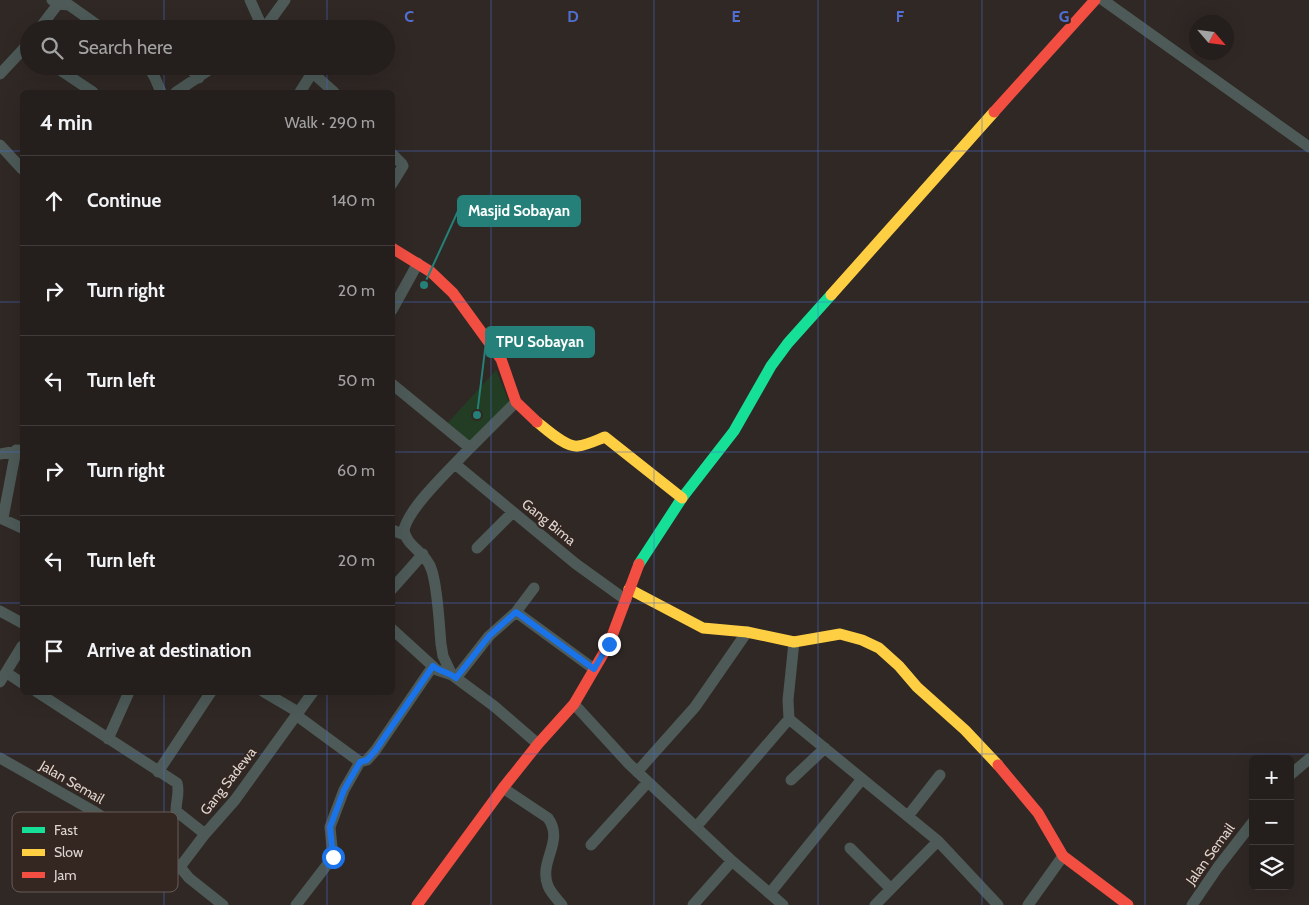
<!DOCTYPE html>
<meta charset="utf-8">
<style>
:root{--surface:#241e1c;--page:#302b29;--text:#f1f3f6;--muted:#a3a2a3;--line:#413c3b}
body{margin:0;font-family:Cabin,sans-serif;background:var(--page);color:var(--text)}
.controls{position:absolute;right:15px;bottom:15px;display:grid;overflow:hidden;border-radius:8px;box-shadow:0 5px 20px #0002}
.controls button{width:45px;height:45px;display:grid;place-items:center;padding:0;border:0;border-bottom:1px solid var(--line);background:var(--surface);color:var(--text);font:25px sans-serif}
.compass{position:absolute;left:1189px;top:15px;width:45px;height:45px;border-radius:50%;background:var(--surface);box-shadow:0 5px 20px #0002;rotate:118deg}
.stop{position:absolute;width:15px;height:15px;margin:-11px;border:4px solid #1a73e8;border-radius:50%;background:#fff}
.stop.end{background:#1a73e8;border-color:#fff;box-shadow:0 1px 5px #0008}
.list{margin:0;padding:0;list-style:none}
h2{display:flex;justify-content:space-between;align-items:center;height:65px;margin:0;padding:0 20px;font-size:21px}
h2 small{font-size:16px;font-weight:400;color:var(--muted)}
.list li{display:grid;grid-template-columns:32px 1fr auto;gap:15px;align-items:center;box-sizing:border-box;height:90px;padding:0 20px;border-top:1px solid var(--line)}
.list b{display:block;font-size:19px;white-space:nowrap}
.list em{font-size:16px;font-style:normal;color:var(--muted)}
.icon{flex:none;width:28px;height:28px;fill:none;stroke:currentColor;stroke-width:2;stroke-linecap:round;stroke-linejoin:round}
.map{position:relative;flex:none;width:1309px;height:905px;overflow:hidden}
.search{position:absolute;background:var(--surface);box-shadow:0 5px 20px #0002;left:20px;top:20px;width:375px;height:55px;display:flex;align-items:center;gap:12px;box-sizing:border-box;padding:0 18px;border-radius:28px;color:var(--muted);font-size:19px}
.panel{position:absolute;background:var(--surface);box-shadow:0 5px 20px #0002;left:20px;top:90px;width:375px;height:605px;border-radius:8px}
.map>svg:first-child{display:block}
</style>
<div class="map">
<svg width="1309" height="905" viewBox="0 0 1309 905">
<rect width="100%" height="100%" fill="#302825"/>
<path fill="#223d23" d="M 496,370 L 510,404 L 470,445 L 444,427 Z"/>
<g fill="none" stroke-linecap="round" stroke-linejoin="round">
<path stroke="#4d5a57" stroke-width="11" d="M 52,0 L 58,4 L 69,5 L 103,29
M 250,0 L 263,29
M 1103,0 L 1309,147
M 152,27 L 153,29
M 39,29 L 58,4
M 264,29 L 285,0
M 54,66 L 93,92
M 148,66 L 155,78 L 161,92
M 188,66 L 199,78
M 305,66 L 334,92
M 0,74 L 29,43
M 176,92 L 215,66
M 300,92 L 312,73
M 0,145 L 22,169
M 392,154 L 402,164 L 403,166 L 392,184
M 392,310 L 418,263
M 392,384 L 470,448 C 453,466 408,508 404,530 C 406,547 427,552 432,571 C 438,591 439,622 441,644 L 443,656 L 452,675
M 470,448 L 516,402
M 0,454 L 21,450
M 455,464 L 576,564 L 626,600
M 0,518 L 22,528
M 3,518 L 16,450
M 392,530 L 405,535
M 477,548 L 513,512
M 392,589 L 423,554
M 0,611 L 22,623
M 516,612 L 534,588
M 392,629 L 437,670 L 452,675 L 494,706 L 538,744
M 794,642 L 788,700 L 789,719 L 938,841 L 998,905
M 7,673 L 22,683
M 456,678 L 489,636 L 516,612 L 594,669
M 0,682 L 22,646
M 37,692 L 177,783 C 180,792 176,800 176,811 L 205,834
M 264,692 L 298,712
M 574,704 L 629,764 L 732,861 L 783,905
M 296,715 L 360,762 L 367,760 L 375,751 L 433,666
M 108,739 L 129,692
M 0,758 L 95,812 L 180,867 L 189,878 L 223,905
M 158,772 L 211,692
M 637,772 L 695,707 L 747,632
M 1290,775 L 1309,759
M 791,780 L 825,748
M 503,788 L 548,818 C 565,842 538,861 548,886 C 551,893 557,899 562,905
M 908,816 L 940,775
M 696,827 L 789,719
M 591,845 L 648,782
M 850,848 L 890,888
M 180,867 L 205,834 L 235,800 L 313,692
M 770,893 L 862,779
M 296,905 L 333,857 L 330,827 L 344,790 L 360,762
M 693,905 L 732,861
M 875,905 L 938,841
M 1028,905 L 1063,856
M 1192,905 L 1218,867 L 1253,822"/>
<path stroke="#16e098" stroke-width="11" d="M 639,564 L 682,498 L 734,431 L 771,366 L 788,343 L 831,295"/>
<path stroke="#ffcf43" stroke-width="11" d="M 831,295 L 994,112
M 537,422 C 546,429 566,448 578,446 C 587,445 597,440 605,437 L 682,498
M 629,589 L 703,628 L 747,632 L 794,642 L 840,634 L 862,640 L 879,648 L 899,666 L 917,687 L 965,730 L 998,765"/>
<path stroke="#f24e42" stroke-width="11" d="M 994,112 L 1095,0
M 392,248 L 431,272 L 453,293 L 501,359 L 516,402 L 537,422
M 998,765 L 1038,813 L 1063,856 L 1128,905
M 417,905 L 503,788 L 538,744 L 574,704 L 609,644 L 639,564"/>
</g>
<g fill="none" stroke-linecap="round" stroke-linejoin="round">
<path stroke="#1a73e8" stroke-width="6" d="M 333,857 L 330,827 L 344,790 L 360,762 L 367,760 L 375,751 L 433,666 C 440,672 449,672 456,678 L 489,636 L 516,612 L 594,669 L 609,644"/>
</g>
<path fill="none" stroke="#4d70d6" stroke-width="1" stroke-opacity="0.55" d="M 164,0 L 164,29M 327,0 L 327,29M 491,0 L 491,905M 654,0 L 654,905M 818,0 L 818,905M 982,0 L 982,905M 1145,0 L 1145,905M 164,66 L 164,92M 327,66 L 327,92M 0,151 L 22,151M 392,151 L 1309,151M 0,302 L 22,302M 392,302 L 1309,302M 0,452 L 22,452M 392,452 L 1309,452M 0,603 L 22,603M 392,603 L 1309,603M 164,692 L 164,905M 327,692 L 327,905M 0,754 L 1309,754"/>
<g text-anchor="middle" stroke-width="4.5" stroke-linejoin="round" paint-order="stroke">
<g font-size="14" fill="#ded5d1" stroke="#342721">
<text transform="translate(549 522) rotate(39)" y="5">Gang Bima</text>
<text transform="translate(228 781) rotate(-52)" y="5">Gang Sadewa</text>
<text transform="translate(72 782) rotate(30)" y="5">Jalan Semail</text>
<text transform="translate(1210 854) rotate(-54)" y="5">Jalan Semail</text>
</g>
</g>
<rect x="12" y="812" width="166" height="80" rx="8" fill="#342721" stroke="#675b56" stroke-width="1"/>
<rect x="22" y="827" width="23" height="6" fill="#16e098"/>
<rect x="22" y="849" width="23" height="7" fill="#ffcf43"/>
<rect x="22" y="872" width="23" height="6" fill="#f24e42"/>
<g font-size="14" fill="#ded5d1">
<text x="54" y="835">Fast</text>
<text x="54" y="857">Slow</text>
<text x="54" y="880">Jam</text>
</g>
<g font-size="16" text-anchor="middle" font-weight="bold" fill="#4d70d6" stroke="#342721" stroke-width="4.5" stroke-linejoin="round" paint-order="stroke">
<text x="409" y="22">C</text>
<text x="573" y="22">D</text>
<text x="736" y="22">E</text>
<text x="900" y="22">F</text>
<text x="1064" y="22">G</text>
</g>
<path fill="none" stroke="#248078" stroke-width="2" d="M424 285L458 211M477 415L486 342"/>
<g fill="#248078" stroke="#342721" stroke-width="2">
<circle cx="424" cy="285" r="5"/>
<circle cx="477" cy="415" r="5"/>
</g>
<g fill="#248078" stroke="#248078" stroke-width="2">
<rect x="458" y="196" width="122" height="30" rx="5"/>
<rect x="486" y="327" width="108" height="30" rx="5"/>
</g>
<g font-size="15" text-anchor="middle" font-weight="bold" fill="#fff">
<text x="519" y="216">Masjid Sobayan</text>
<text x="540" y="347">TPU Sobayan</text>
</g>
</svg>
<div class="controls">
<button>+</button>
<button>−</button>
<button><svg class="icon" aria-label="layers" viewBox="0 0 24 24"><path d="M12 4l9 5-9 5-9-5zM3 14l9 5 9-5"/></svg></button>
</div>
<svg class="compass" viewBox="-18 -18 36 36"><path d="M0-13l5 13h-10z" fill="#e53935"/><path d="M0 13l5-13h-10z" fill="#a3a2a3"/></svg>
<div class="stop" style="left:333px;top:857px"></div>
<div class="stop end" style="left:609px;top:644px"></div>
<div class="search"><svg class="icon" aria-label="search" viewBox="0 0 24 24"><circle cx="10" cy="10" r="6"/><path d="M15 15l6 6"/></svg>Search here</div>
<section class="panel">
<h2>4 min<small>Walk · 290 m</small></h2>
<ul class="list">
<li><svg class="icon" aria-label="ahead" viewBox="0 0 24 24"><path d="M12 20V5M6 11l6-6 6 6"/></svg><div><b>Continue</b></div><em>140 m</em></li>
<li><svg class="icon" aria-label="right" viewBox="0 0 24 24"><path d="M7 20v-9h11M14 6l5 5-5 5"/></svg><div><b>Turn right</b></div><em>20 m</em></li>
<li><svg class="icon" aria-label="left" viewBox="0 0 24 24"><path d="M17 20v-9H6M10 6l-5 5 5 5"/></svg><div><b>Turn left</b></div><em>50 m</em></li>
<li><svg class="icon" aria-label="right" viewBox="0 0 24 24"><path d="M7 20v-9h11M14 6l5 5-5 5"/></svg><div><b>Turn right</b></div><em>60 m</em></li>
<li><svg class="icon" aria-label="left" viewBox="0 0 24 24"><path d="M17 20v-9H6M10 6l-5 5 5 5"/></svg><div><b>Turn left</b></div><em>20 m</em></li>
<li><svg class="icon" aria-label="arrive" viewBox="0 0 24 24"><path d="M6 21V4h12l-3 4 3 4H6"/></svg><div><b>Arrive at destination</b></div></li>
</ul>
</section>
</div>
